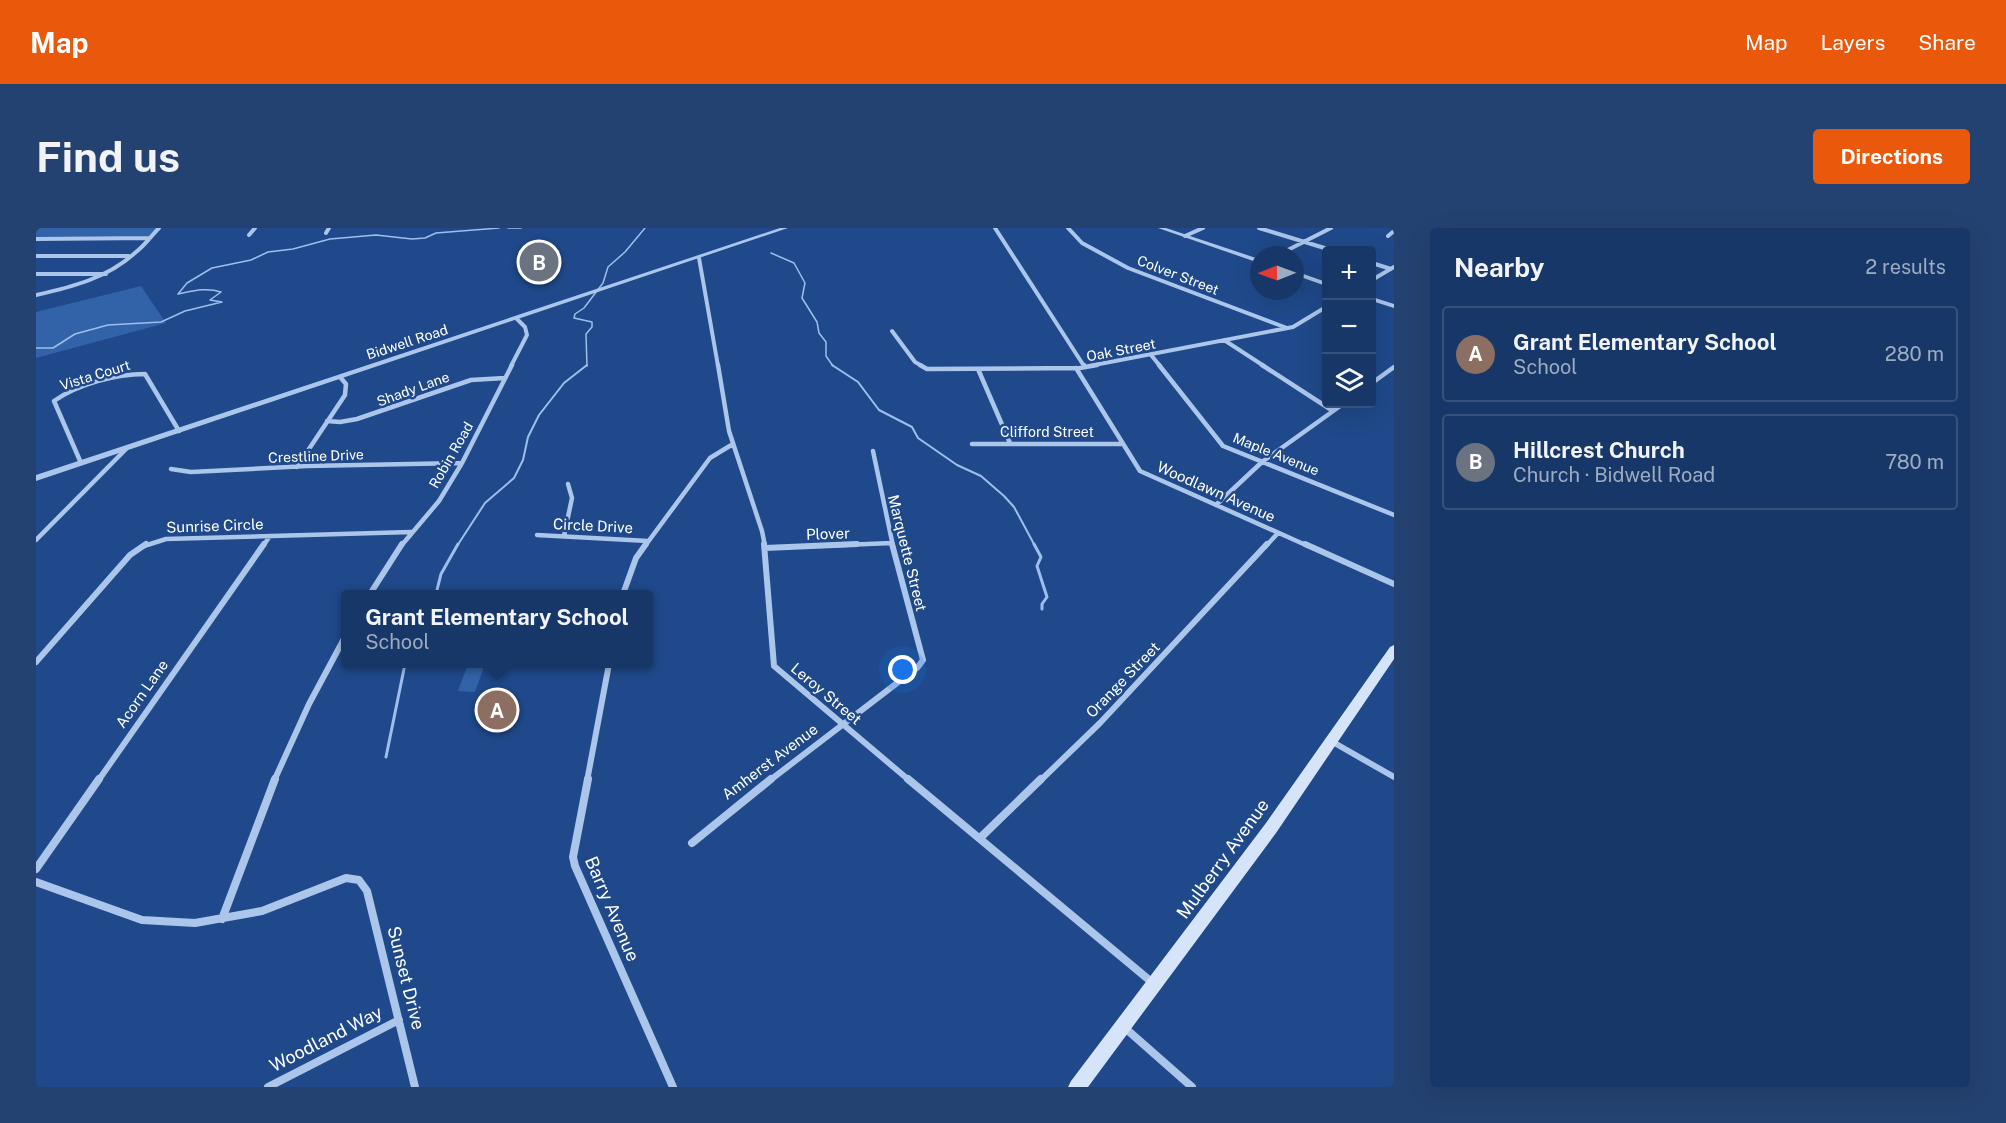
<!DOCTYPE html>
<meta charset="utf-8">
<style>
:root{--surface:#173768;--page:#244271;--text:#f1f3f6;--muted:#9eacc0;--line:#36517c;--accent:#ea580c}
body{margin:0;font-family:"Public Sans",sans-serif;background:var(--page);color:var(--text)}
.controls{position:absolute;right:18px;top:18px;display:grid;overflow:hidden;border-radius:6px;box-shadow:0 6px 24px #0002}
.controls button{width:54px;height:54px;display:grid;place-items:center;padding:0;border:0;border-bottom:2px solid var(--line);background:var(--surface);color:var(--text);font:30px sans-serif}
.compass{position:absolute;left:1214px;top:18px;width:54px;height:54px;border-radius:50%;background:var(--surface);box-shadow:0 6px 24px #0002;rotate:269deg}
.you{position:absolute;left:867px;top:442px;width:21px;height:21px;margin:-15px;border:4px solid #fff;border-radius:50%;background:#1a73e8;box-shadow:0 0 0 9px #1a73e833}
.badge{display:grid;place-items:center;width:39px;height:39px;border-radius:50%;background:var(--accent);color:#fff;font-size:20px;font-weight:700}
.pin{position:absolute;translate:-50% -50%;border:3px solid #fff;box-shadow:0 2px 6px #0006}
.popup{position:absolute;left:305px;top:362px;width:312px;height:78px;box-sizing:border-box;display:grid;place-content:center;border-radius:6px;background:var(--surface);filter:drop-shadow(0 2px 4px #0005);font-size:20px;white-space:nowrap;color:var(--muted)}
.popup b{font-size:22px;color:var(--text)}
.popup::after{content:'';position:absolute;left:50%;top:100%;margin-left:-12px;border:12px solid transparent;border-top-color:var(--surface)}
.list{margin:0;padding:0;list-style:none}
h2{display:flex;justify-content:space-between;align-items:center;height:78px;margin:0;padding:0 24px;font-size:26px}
h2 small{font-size:20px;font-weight:400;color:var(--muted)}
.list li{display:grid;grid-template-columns:39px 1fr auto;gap:18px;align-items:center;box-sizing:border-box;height:96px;margin:0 12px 12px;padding:0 12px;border:2px solid var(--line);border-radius:6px}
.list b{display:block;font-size:22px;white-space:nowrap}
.list p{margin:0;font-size:20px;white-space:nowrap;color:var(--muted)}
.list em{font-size:20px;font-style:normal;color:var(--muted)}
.icon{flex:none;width:33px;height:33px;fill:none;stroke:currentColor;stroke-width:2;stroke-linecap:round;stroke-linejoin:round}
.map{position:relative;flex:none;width:1358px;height:859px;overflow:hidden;border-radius:6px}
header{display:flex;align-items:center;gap:36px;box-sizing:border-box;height:84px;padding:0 30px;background:var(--accent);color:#fff}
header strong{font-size:28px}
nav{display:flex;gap:33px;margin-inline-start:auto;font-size:21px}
.intro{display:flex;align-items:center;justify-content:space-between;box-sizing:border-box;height:144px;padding:0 36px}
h1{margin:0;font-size:42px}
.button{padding:15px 27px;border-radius:6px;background:var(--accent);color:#fff;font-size:21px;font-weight:700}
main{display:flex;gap:36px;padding:0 36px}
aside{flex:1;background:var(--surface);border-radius:6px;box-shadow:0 6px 24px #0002}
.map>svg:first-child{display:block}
</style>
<header>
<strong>Map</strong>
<nav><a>Map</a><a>Layers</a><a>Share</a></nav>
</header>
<div class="intro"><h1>Find us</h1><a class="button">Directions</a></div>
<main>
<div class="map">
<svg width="1358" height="859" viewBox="0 0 1358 859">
<rect width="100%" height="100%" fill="#1f498a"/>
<path fill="#3262a8" d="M 0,0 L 125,0 L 114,10 L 0,11 Z
M 105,58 L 130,95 L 0,130 L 0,84 Z
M 432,436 L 449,436 L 439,464 L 422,463 Z"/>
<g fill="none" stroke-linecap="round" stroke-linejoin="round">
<path stroke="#9ebfed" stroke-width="1.5" d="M 472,0 L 485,0
M 735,25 L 758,35 L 769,55 L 766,70 L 781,94 L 783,105 L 790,114 L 790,128 L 797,138
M 0,120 L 17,120 L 39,106 L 72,97 L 125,94 L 149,83 L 186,74 L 174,72 L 185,64 C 170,59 157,63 142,66 L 151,55 L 176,40 L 215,32 L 232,24 L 257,21 L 294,11 L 340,7 L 376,11 L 389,10 L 400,5 L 463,0
M 551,138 L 550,106 L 556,99 L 556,94 L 538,90 L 539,86 L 548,80 L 567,55 L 572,39 L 589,24 L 609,0"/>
<path stroke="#9ebfed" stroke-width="2" d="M 796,137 L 822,154 L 843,182 L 876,199 L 882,210 L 921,237 L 945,248 L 968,268 L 978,279 L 999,318
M 421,318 L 449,275 L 478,250 L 487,232 L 492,209 L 503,187 L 528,155 L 551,137"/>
<path stroke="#9ebfed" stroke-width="3" d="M 998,316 L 1005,329 L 1001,338 L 1011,369 L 1006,376 L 1006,381
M 400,366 L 405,346 L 422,316
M 350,529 L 369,436"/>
<path stroke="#abc5eb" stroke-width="4" d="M 959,0 L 1048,138
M 1032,0 L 1046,15 L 1092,40 L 1251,100
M 1223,0 L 1295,22
M 290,5 L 293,0
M 213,7 L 219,0
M 1149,8 L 1167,0
M 1352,8 L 1358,3
M 0,11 L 114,10
M 1242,27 L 1295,0
M 0,28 L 93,28
M 663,30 L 682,138
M 1336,35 L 1355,41
M 0,46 L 70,46
M 1336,52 L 1358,39
M 0,67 C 36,59 72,50 100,24 C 109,17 115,8 123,0
M 856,103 L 879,134 L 886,138
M 1188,112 L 1228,138
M 1115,127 L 1124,138
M 475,138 L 491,107 L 489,99 L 481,91
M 1053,138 L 1257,99 L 1290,79"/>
<path stroke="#abc5eb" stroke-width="4.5" d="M 682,137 L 693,203 L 726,303 L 729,318
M 884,137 L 891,141 L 1044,140 L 1061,137
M 1048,137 L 1049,139
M 1123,137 L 1187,218 L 1358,287
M 1226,137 L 1297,183
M 1040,140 L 1104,243 L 1272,318
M 942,141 L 974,215
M 1336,155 L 1358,139
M 291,193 L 304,194 L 321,191 L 435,152 L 469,150
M 936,216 L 1086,216
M 837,223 L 857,318
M 45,235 L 18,173 C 42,156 80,146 109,146 L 143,203
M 261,239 L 309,167 L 310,156 L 304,149
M 135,241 L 155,244 L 271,238 L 426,235
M 1180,277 L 1226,234 L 1307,176
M 501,307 L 612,313
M 528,308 L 536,270 L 532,256
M 0,312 L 91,220
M 108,318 L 130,311 L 375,304
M 227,318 L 234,308
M 365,318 L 403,273 L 426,235 L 476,137
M 609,318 L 674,230 L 697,216
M 783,318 L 856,315
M 1230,318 L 1242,305"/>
<path stroke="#abc5eb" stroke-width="6" d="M 728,316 L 738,438 L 874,553
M 1269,316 L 1358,356
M 729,320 L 821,316
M 334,366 L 366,316
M 587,366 L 600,330 L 610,316
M 0,434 L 94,327 L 110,316
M 1295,513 L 1358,549
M 62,553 L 228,316
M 238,553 L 273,476 L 310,407
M 551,553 L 573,436
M 733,553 L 882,439 L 887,432 L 856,316
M 1004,553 L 1064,495 L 1231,316"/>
<path stroke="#abc5eb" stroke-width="8" d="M 552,551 L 537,629 L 539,638 L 637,859
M 872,551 L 1118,756
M 944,610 L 1005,551
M 656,615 L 735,551
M 0,641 L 63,551
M 0,654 L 106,692 L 159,695 L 226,683 L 310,650 L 323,652 L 331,663 L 379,859
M 186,691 L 239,551
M 1089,800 L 1156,859
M 232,859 L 363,792"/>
<path fill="#abc5eb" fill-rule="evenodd" d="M 744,0 L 752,0 L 0,253 L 0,247 Z
M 1122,0 L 1130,0 L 1223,31 L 1223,35 Z
M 1259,43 L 1290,54 L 1290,58 L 1259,47 Z
M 1336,69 L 1358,76 L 1358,80 L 1336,73 Z"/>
<path fill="#d6e4f9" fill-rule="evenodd" d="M 1358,417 L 1358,431 L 1240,605 L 1052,859 L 1032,859 L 1035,853 L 1230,595 L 1354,419 Z"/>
</g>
<g text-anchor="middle" stroke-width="5" stroke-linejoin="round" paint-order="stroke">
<g font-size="14" fill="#fff" stroke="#1f498a">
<text transform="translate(1142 47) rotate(21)" y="5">Colver Street</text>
<text transform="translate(371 114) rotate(-18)" y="5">Bidwell Road</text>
<text transform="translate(1085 122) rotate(-11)" y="5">Oak Street</text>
<text transform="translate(59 147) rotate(-17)" y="5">Vista Court</text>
<text transform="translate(377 161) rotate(-20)" y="5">Shady Lane</text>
<text x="1011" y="209">Clifford Street</text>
<text transform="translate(1240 226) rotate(22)" y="5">Maple Avenue</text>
<text transform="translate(415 227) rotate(-60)" y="5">Robin Road</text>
<text transform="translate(280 228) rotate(-2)" y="5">Crestline Drive</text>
</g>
<g font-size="15" fill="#fff" stroke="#1f498a">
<text transform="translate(1180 264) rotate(24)" y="5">Woodlawn Avenue</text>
<text transform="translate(179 298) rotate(-2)" y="5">Sunrise Circle</text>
<text transform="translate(557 298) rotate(3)" y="5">Circle Drive</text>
<text transform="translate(792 306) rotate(-2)" y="5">Plover</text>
<text transform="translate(871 325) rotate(76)" y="5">Marquette Street</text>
<text transform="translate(1087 452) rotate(-46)" y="5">Orange Street</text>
<text transform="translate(106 466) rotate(-55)" y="5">Acorn Lane</text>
<text transform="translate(790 466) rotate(40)" y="5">Leroy Street</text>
<text transform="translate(734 534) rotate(-37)" y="5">Amherst Avenue</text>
</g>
<g font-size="18" fill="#fff" stroke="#1f498a">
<text transform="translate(1187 631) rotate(-54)" y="6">Mulberry Avenue</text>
<text transform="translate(576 681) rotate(67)" y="6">Barry Avenue</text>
<text transform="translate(370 750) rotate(76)" y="6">Sunset Drive</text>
<text transform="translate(290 811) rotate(-27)" y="6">Woodland Way</text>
</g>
</g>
</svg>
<div class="controls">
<button>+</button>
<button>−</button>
<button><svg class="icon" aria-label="layers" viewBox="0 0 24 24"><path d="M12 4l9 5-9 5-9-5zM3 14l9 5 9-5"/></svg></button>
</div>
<svg class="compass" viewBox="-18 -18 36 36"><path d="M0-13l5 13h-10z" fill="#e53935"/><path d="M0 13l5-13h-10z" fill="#9eacc0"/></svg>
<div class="you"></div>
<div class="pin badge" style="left:461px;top:482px;background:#8d6e63">A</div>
<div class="popup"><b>Grant Elementary School</b>School</div>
<div class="pin badge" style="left:503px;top:34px;background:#6b7280">B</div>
</div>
<aside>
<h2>Nearby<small>2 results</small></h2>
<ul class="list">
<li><span class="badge" style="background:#8d6e63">A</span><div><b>Grant Elementary School</b><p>School</p></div><em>280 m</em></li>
<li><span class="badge" style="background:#6b7280">B</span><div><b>Hillcrest Church</b><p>Church · Bidwell Road</p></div><em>780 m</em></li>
</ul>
</aside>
</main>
